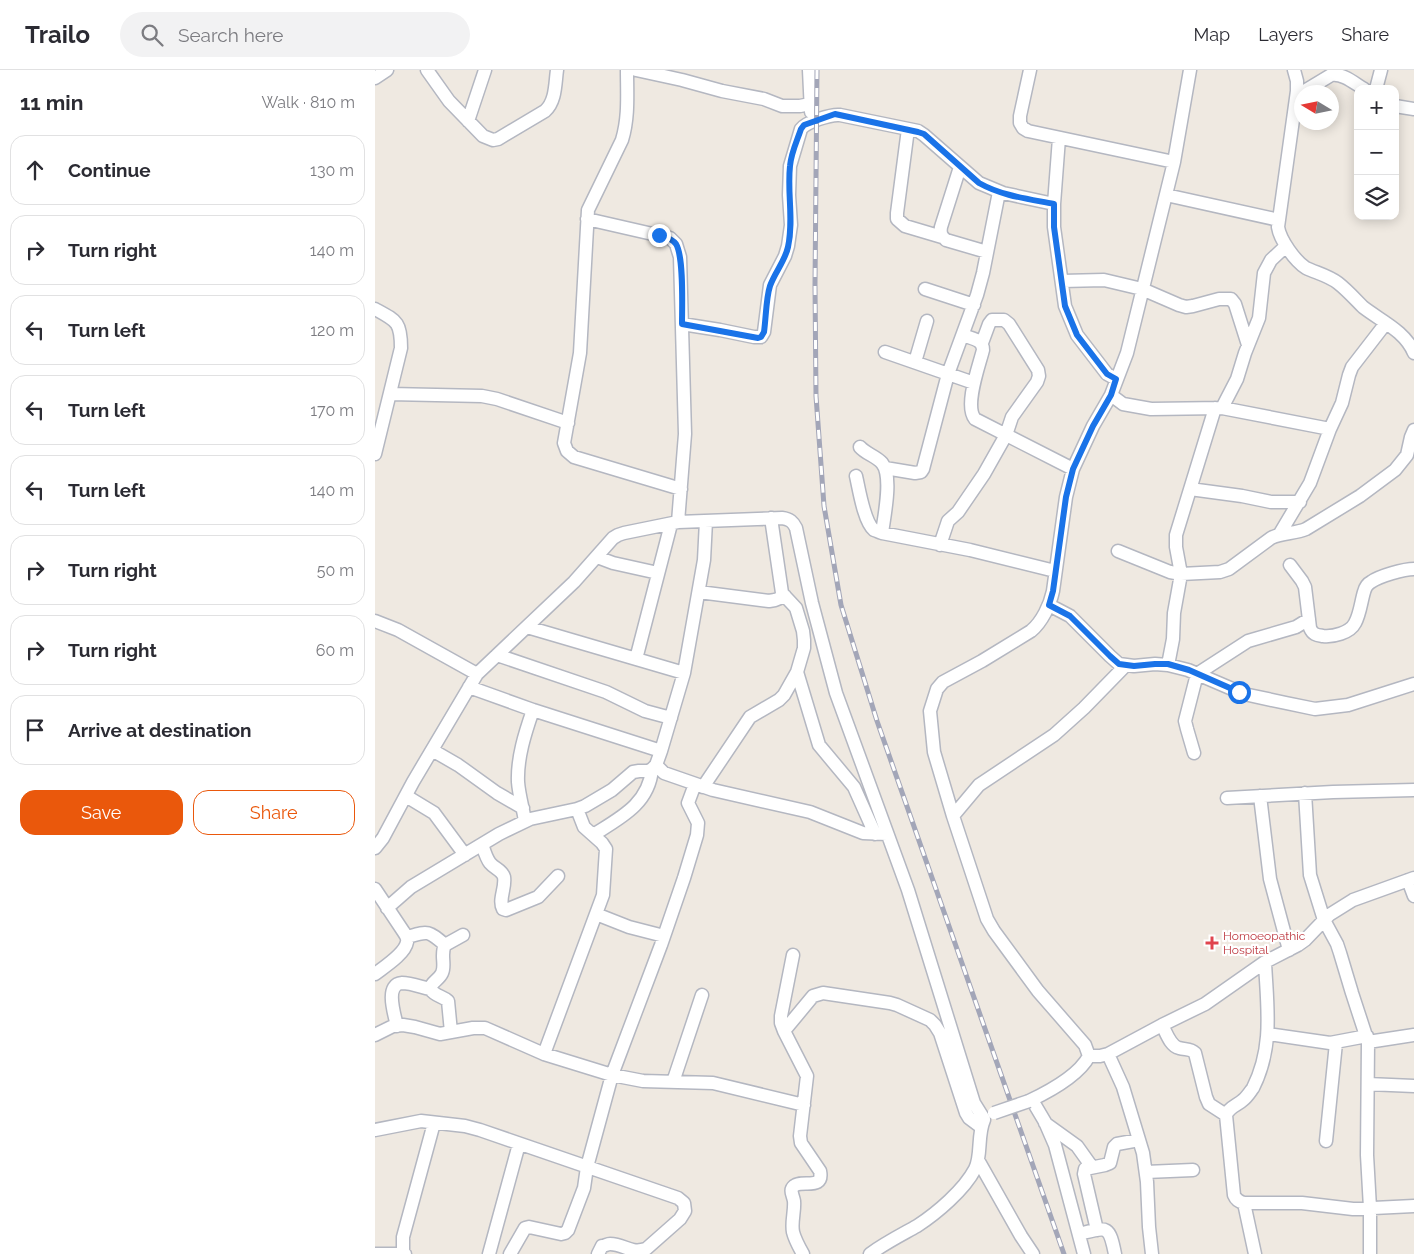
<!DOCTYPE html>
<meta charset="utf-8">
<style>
:root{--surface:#fff;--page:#f2f2f3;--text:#2b2b33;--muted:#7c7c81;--line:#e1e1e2;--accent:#ea580c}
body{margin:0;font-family:Raleway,sans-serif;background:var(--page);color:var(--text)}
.controls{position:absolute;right:15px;top:15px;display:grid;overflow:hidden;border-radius:10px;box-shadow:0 2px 12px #0003}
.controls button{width:45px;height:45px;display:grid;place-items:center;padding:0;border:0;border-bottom:1px solid var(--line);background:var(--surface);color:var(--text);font:25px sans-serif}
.compass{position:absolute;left:919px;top:15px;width:45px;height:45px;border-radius:50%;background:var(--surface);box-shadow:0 2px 12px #0003;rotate:280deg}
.stop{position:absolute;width:15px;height:15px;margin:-11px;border:4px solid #1a73e8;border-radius:50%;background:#fff}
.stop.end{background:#1a73e8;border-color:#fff;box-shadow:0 1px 5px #0008}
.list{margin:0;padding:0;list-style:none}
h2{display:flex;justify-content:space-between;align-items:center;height:65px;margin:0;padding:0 20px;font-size:21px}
h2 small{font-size:16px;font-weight:400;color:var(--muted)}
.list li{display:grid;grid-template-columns:32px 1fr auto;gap:15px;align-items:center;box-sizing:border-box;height:70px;margin:0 10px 10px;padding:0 10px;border:1px solid var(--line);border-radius:15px}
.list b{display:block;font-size:19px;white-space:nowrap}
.list em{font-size:16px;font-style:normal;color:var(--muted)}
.actions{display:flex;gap:10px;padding:15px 20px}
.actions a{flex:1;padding:11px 0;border:1px solid var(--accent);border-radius:15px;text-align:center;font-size:18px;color:var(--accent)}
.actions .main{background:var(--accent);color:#fff}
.icon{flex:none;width:28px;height:28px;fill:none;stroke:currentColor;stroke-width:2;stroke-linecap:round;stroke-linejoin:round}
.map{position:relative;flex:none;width:1039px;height:1184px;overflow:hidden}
header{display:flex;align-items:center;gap:30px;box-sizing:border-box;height:70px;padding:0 25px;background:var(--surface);border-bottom:1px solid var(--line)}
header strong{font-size:24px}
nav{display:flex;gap:28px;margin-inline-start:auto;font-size:18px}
.search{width:350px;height:45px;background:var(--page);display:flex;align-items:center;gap:12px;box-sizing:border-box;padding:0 18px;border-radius:28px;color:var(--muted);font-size:19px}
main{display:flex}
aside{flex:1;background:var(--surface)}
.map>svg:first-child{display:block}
</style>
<header>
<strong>Trailo</strong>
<div class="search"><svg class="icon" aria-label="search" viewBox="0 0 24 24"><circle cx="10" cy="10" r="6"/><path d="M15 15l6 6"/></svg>Search here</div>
<nav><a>Map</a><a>Layers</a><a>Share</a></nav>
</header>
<main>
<aside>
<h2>11 min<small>Walk · 810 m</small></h2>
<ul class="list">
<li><svg class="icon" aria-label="ahead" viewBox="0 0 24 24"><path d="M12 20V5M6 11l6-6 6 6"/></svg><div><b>Continue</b></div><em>130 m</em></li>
<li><svg class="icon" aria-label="right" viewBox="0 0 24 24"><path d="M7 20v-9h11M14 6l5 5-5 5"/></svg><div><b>Turn right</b></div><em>140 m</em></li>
<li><svg class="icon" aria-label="left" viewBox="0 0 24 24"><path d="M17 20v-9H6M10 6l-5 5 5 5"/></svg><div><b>Turn left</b></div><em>120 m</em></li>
<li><svg class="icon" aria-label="left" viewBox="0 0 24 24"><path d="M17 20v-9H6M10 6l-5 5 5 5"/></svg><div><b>Turn left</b></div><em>170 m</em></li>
<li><svg class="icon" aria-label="left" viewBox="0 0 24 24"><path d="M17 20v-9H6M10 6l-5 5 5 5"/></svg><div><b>Turn left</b></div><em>140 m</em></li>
<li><svg class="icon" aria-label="right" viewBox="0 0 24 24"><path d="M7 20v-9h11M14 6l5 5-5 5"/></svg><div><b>Turn right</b></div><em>50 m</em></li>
<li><svg class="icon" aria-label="right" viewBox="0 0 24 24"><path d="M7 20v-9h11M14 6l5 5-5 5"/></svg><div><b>Turn right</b></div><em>60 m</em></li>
<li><svg class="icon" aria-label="arrive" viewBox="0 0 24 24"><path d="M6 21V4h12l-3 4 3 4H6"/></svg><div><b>Arrive at destination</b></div></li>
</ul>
<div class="actions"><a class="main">Save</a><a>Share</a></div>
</aside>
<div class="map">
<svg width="1039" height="1184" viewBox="0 0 1039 1184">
<rect width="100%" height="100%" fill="#efe9e1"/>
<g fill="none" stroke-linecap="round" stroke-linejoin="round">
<g stroke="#b4b7c1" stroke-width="15">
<path id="minor" d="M 52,0 L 74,31 L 108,66 L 118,70 L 123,69 L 170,41 C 181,31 180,14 182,0
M 252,0 C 252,24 254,47 247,70 L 213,140 L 205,283 L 189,373 L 192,381 L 199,387 L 306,419
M 261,0 L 307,10 L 347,21 L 389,29 L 407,36 L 425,36 L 430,35 L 436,36
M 434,0 L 436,42
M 655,0 L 645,46 L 645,53 L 648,58 L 653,61 L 799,92
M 919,0 L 922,11 L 922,21 L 903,157 C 905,170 920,191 931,198 C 942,203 954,206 963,213 C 972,220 980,229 988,237 C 1006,251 1030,261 1039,283
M 0,8 L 12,0
M 1001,19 L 1006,0
M 928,22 L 956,5 C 968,3 979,13 989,19
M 1020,36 L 1039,39
M 93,51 L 110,0
M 533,59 L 522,143 L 522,149 L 530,156 L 567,167
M 684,68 L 679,134 L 679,157 L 690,236 L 702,265 L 732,304 L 741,309
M 585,97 L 566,157 C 565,163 566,166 571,170 L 612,182
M 791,125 L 904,150
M 212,149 L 295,168 L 301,174 L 305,187 L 310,364 L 303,452
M 687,211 L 729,210 L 767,219 L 804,235 L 811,237 L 818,236 L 844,229 L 856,229 L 860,234 L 873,275
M 550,219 L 599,235
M 0,239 C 22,251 26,252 26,278 L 0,384
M 307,254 L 345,260 L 379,267 L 386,267 L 389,262 L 395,215 L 410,186 L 413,176 L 416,155 L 414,125 L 415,96 L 426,59 C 431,52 456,44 465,45 L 543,61 L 549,65 L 604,113 L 628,123 L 679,134
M 588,265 C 597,269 608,269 608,280 C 604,296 589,336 600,349 L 698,399
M 510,282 L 599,313
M 540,292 L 552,251
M 15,324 L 107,326 L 122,329 L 193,353
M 736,325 L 748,334 L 776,339 L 847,338 L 955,359
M 847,338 L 862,309 L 870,283 L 884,248 L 889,203 L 896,190 L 911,176
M 485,377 C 491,384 501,386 507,393 C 518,406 509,447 507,463
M 510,398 L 540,403 L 546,402 L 548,399 L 573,304 L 602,225 L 608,203 L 624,122
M 481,406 C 484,419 489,452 499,460 C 502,461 504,462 507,463 L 595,480 L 680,501
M 815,419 L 867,426 L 896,432 L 925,432
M 904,465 L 935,413 L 955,359 L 967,333 L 974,305 L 977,297 L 1011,253
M 565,475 L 573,451 L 583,442 L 609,404 L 631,365 L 637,347 L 662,312 L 664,306 L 663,300 L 634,254 L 629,250 L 617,250 L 614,254 L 607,273
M 743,481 L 795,502 L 806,504 L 845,502 L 854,499 L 896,468 C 907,462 920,464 931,459 L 985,426 L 1020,400 L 1032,385 L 1036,367 L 1039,360
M 222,487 L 238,493 L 283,503
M 915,495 L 927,511 L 930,517 L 935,558 C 938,565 942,565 948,566 C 958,567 975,563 980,553 C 985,544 986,532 989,522 C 990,518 992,514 996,512 C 1004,506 1029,499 1039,499
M 324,522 L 394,531 L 400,530 L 410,526
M 674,535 L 695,546 L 735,586 L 744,594 L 759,596 L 780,594 L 793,595 L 813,600 L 869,624 L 911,633 L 940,639 L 973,635 L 1039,614
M 0,551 L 23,560 L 102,604
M 152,557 L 309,603
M 122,585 L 231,622 L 270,641 L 296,648
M 261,589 L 296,454
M 793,595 L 798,569 L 799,543 L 806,504 L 801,477 L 801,465 L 840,338
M 422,602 L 444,675 L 479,717 L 500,764
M 94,617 L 158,640 L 286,681
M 57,680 L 83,695 L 122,723 L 148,738
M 819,683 L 812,659 L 810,651 L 822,604 L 873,571 L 921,557 L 934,549
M 281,695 L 289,703 L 338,720 L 435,742 L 488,763 L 512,764
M 328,717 L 375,647 L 404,630 L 409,625 L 422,602 L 429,578 L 429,570 L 428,561 L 421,538 L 407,523 L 406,516 L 396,448
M 930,723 L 935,805 L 949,850 L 962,874 L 965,883 L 977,923 L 993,972 L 992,1085 L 995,1138 L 995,1184
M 31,726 L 59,743 L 90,785
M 885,726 L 895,809 L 914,880
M 852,728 L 958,722 L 1039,720
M 578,746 L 604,715 L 679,665 L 709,638 L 750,596
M 150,751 C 148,738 144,725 143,712 C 142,688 150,663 158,640
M 218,765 C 245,748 274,734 277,699
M 107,774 C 109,780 111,788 115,793 C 120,799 127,800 129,807 C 131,818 123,830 128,839 L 131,840 L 163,827 L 183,806
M 0,778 L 8,768 L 38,712 L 102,604 L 199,512 L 238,468 L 243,465 L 249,463 L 303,452 L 407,448 C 415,449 418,452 421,458 L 437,533 L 461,623 L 533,820 L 599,1033 L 609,1049
M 1033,810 L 1039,826
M 0,819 L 28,861 C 30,864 33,868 32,872 C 30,884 9,897 0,904
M 12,838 L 36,817 L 124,764 L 155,749 L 202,739 L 210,736 L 237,720 L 258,702 L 264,701 L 273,701 L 277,699 L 281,695 L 286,681 L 309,603 L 329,490 L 331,451
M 221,844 L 254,857 L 289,866
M 32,867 C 53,861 53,860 70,875
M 418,885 L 406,946 L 406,953 L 409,961 L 432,1006 L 425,1066 L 426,1073 L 445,1101 C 449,1121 427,1109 419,1116 C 414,1120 418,1125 419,1131 C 420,1141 416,1152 418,1162 C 420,1170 424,1177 428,1184
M 890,892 C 892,937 899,976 878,1018 C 875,1022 872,1027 868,1030 C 863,1035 854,1037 851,1045 L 859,1125 C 861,1130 864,1132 869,1133 L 927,1133 L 978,1139 L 1039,1136
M 787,955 C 791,962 795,976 804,978 C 811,980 815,978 820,983 L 831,1027 L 834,1034 L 851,1045
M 22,956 C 20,946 9,914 27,913 C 36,913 46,917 55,919
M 409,961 L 438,926 L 448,923 L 515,933 L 522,935 L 555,950 L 560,955 L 565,963 L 591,1043 L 594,1048 L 606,1057
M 76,962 L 73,931 C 67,926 60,926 55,919 C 56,912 64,910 67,903 C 71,895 65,884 70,875 L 88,865
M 893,964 L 955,973 L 992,966
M 0,965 L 18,956 L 28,955 L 40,957 L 65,964 L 98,958 L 110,958 L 169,984 L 237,1005 L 268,1011 L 338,1013 L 429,1035
M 993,972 L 1039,965
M 169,984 L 228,825 L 231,779 L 227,773 L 209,757 L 202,739
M 733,984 L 748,1017 L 768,1083 L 772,1112 L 774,1157 L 777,1184
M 714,986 L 725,986 L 733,984 L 787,955 L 830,934 L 890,892 L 923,875 L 930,870 L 954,845 L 978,830 L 1039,808
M 298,1012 L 327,925
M 993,1014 L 1039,1016
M 657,1030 L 670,1052 L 680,1075 L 709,1184
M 654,1031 C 673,1022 704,1005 714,986 L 710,975 L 663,921 L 619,861 L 612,849 L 578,746 L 559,682 L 555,641 L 562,619 L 568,612 L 607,591 L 656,561 C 667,552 675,535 678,521 L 691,427 L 698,399 L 718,356 L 736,325 L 752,283 L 799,92 L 815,0
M 670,1053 L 702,1076 L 717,1097
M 0,1060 L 46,1051 L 90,1056 L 105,1060 L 303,1128 L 309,1133 L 310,1141 L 305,1149 L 271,1179 C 254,1184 250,1174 235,1174 C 232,1174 230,1176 227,1176 L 223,1184
M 951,1071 L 961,973
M 603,1090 L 646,1166 L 658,1184
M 771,1102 L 818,1100
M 869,1133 L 880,1184
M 722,1160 L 709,1104 L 710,1099 L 730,1095 L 735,1093 L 739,1077 L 742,1074 L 764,1070
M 704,1164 C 732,1157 734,1154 740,1184
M 0,1184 L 30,1184
M 28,1184 L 28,1167 L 59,1053
M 114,1184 L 144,1074
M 135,1184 L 150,1158 L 154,1157 L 186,1164 L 190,1163 L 193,1160 L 209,1118 L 212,1097 L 237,1005 L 286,875 L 309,808 L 322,765 L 323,753 L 313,733 L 320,714
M 495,1184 C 510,1173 526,1165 542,1156 C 562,1143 589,1120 600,1099 C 607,1086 602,1065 609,1050"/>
</g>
<use href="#minor" stroke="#fff" stroke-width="12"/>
<g stroke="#a3a6b8" stroke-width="5">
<path id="rail" d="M 442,0 L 440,215 L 441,326 L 449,436 L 466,535 L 502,651 L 689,1184"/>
</g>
<use href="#rail" stroke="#fff" stroke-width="3" stroke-dasharray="9" stroke-linecap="butt"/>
<g stroke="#b4b7c1" stroke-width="15" stroke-linecap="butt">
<path id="minor-bridge" d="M 619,1043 L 654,1031"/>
</g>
<use href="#minor-bridge" stroke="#fff" stroke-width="12"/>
</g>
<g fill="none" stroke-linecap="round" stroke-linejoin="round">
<path stroke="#1a73e8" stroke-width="6" d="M 284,165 C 290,167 297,168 301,174 C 309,187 307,237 307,254 L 383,268 L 386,267 L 389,262 C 391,248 391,228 395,216 C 400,202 410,191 413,177 C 419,150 412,123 415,96 C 416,83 422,71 426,59 L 429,55 L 460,44 L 543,62 L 549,64 L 604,113 C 627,126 654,129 679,134 L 679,157 L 690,236 L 702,265 L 732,304 L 741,309 L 736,325 L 718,356 L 698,399 L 691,427 L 678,521 L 674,535 L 695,546 L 735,586 L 744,594 L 759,596 L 780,594 L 793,594 L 814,600 L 864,622"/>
</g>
<path fill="#e0444e" stroke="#fff" stroke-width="2" d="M834.5 865.5h5v5h5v5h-5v5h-5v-5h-5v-5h5z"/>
<g text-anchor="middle" stroke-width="4.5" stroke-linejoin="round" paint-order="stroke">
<g font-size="12" fill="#be3a42" stroke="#fff" text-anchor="start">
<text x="848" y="870">Homoeopathic<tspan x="848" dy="14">Hospital</tspan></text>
</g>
</g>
</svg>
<div class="controls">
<button>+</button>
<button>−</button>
<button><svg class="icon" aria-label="layers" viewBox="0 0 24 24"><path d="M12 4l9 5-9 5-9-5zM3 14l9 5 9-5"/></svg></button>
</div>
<svg class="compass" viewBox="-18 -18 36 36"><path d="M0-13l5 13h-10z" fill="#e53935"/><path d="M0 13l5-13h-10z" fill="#7c7c81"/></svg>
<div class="stop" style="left:864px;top:622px"></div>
<div class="stop end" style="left:284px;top:165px"></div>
</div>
</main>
